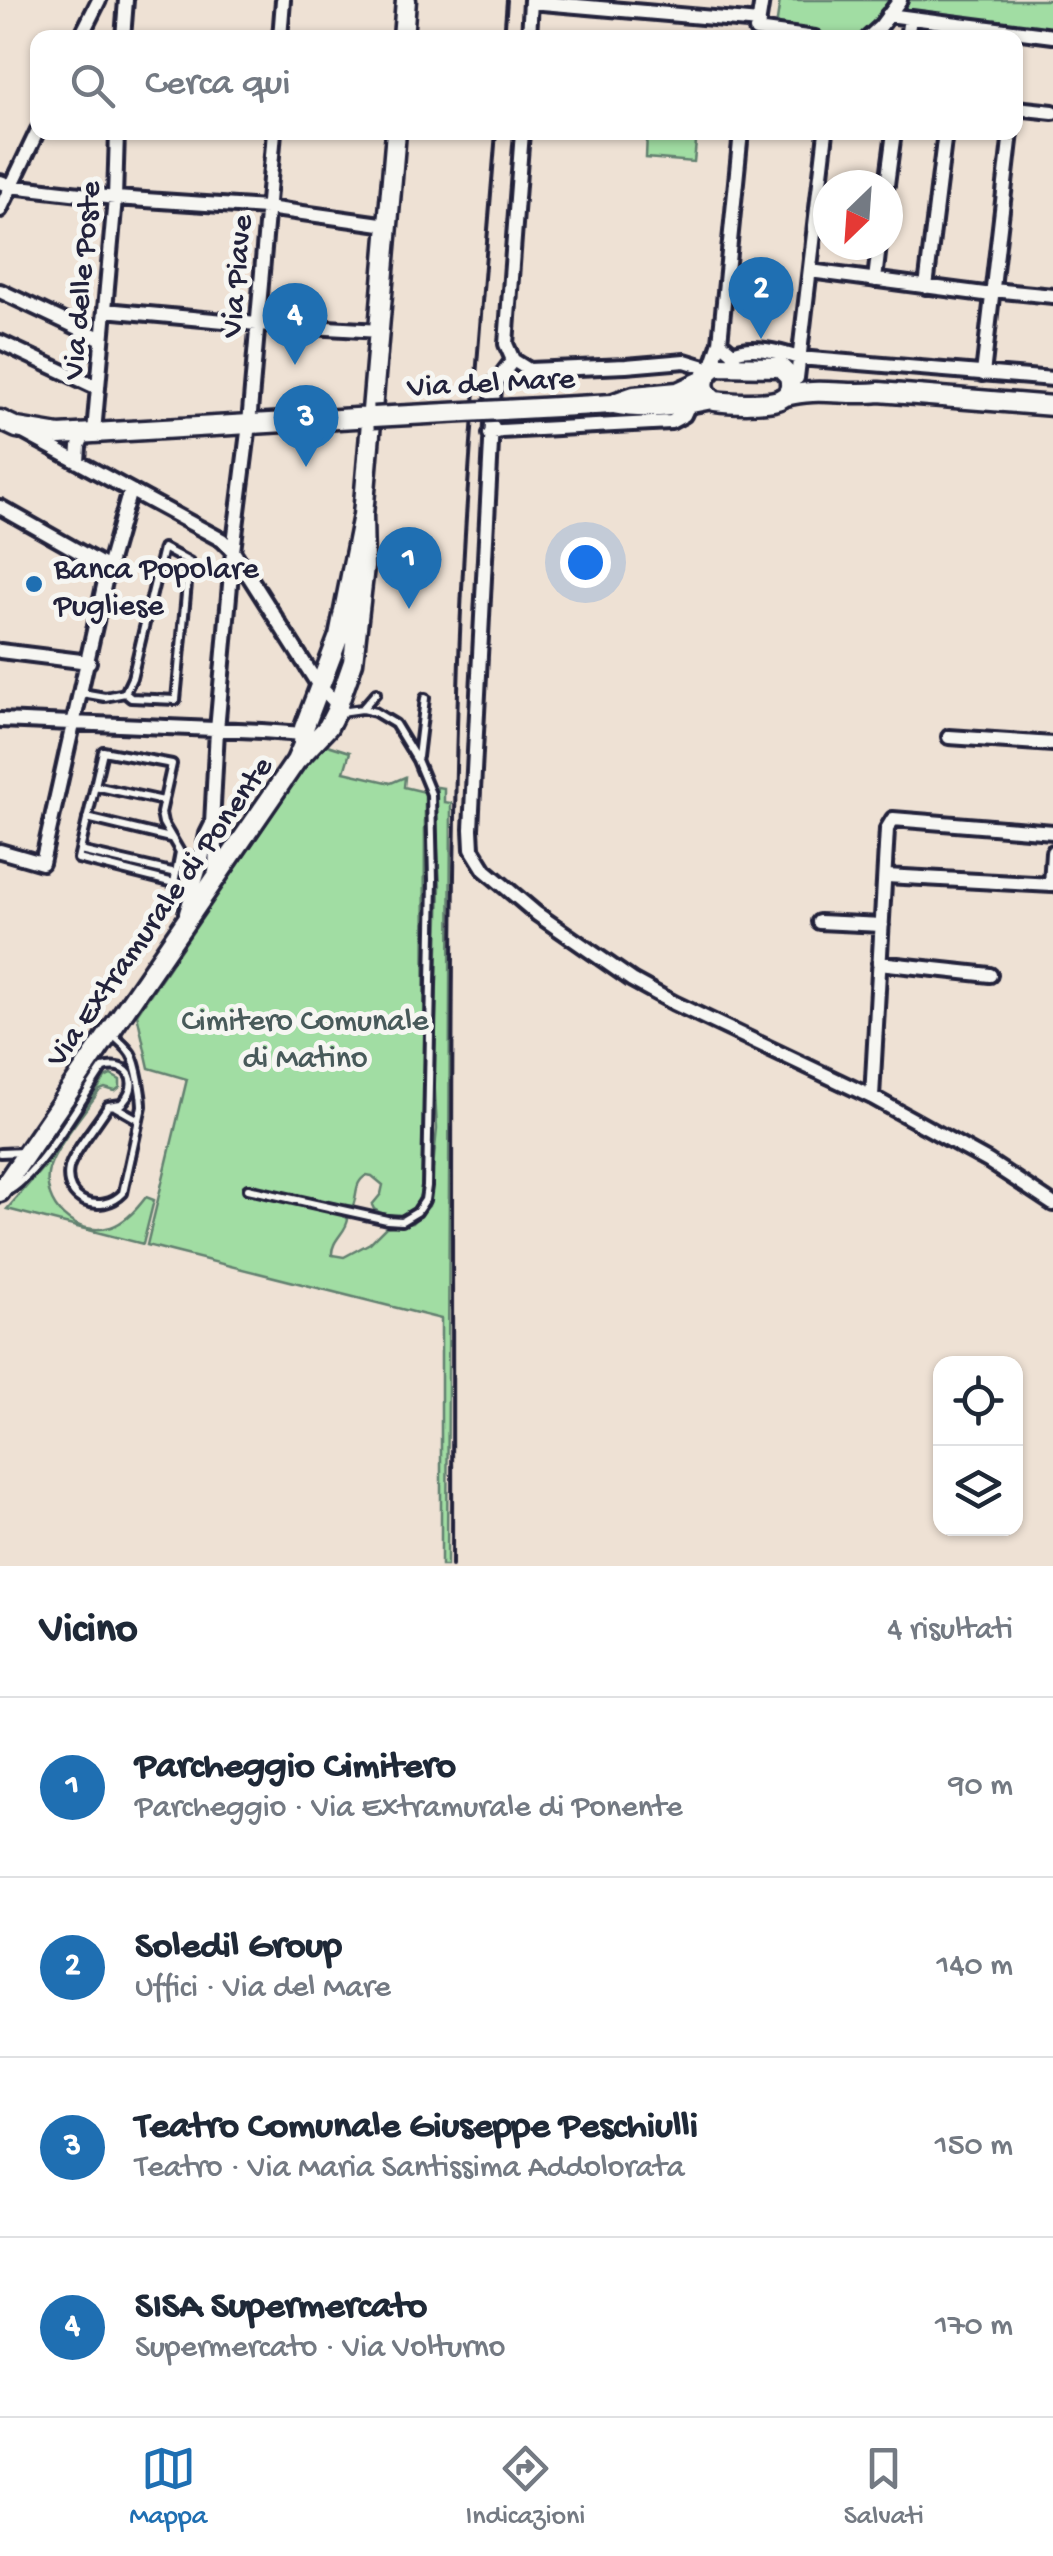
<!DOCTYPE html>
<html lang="it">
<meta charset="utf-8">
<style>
:root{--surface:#fff;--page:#f6f6f7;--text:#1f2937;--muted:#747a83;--line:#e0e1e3;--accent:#1f6fb2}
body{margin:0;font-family:"Gochi Hand",sans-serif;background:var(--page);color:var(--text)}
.controls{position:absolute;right:30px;bottom:30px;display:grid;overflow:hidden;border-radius:20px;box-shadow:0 2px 8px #0004}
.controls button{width:90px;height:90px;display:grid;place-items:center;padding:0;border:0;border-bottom:2px solid var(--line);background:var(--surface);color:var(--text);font:50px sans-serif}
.compass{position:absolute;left:813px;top:170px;width:90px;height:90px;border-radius:50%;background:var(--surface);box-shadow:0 2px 8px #0004;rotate:205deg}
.you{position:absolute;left:585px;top:562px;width:35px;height:35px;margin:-25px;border:8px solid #fff;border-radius:50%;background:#1a73e8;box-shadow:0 0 0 15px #1a73e833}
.badge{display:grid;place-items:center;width:65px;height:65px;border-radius:50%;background:var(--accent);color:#fff;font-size:32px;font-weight:700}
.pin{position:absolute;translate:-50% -82px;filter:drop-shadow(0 2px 5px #0008)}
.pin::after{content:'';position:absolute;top:52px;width:35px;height:30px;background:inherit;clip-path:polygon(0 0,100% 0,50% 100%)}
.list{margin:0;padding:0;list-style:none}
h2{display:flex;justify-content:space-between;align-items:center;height:130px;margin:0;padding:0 40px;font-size:42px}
h2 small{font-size:32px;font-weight:400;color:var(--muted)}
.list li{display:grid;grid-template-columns:65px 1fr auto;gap:30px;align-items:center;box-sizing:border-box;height:180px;padding:0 40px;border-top:2px solid var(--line)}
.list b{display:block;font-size:38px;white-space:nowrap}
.list p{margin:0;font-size:32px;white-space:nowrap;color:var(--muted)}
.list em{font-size:32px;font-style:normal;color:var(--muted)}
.icon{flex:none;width:55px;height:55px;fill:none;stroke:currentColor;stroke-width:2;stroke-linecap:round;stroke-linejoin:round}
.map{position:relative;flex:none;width:1053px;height:1566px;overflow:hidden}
.search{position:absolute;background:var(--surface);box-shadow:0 2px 8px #0004;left:30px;right:30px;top:30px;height:110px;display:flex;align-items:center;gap:25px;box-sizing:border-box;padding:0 35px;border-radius:20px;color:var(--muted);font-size:38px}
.sheet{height:850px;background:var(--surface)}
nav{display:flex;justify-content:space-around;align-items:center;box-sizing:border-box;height:140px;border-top:2px solid var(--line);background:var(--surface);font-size:28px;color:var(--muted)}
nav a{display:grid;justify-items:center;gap:5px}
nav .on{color:var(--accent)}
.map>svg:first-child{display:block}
</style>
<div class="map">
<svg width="1053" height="1566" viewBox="0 0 1053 1566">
<rect width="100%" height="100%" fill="#eee1d4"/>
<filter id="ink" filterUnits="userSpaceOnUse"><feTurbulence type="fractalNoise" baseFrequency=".01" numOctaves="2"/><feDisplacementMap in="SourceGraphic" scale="20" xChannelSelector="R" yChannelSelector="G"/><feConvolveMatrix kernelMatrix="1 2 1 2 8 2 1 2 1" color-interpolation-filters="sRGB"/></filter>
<g filter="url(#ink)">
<path fill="#a1dda3" stroke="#62806f" stroke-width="2.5" d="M 780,0 L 894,0 L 876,24 L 861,37 L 844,37 L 776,28 Z
M 908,0 L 1053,0 L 1053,30 L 900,10 Z
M 647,133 L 697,133 L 694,162 L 646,158 Z
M 321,743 L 350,752 L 344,772 L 391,783 L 405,777 L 404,787 L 425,792 L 424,1143 C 422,1170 429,1203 402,1217 L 381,1213 L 374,1209 L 372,1205 L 381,1194 L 383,1185 L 372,1176 L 367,1175 C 354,1182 358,1193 353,1206 L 334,1203 L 333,1211 L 341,1212 L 348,1219 C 347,1232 331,1240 332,1255 L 344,1257 L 370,1243 L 386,1227 L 412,1223 L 429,1206 L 437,1129 L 434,1075 L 440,885 L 435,801 L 437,787 L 444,788 L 444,802 L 451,803 L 447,1566 L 441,1566 L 441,1319 L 147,1245 L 187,1079 L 149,1068 L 137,1014 Z
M 111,1075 L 120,1080 L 120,1087 L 115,1091 L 105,1088 L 100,1090 C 86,1110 55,1147 49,1169 C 40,1205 76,1238 111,1227 C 126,1222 137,1209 146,1197 L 154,1200 L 143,1244 L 7,1209 L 47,1163 L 105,1078 Z"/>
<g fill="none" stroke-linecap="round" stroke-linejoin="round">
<g stroke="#22223b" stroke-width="14">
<path id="lane" d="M 82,693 L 105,697 L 125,693 L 132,678 L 163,548 L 189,562 L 176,700 L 131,698 L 125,693
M 362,709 L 376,693
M 103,751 L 172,764 L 161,813 L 163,823 L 180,852 L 174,883 L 78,859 Z
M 418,757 L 425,698
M 95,786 L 163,801
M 87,818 L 170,838
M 80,851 L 176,873
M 116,1107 L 139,1120
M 0,1153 L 24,1152
M 248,1189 L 387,1220 L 402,1221 L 417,1212 L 425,1200 L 427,1186 L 433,880 L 431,794 L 417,760 L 395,724 L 375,712 L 362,709 L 341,712
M 10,1190 C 41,1171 81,1100 103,1068 C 131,1060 141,1086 121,1104 L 108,1106 C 99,1121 72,1154 69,1168 C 62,1201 101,1216 123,1193 L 142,1106 C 142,1097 140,1090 139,1081 C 134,1054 132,1051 110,1033"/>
</g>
<g stroke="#22223b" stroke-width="20">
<path id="street" d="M 531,2 L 759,22
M 888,15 L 1053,36
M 758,25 L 762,0
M 756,30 L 815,38
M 80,38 L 99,0
M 123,38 L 126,0
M 280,38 L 283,0
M 529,38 L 531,0
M 868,38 L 880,27 L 900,0
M 907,38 L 910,18
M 1016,108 L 1053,112
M 522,132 L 506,344 L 513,360 L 529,370 L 626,366 L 685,361 L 711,369 L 720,342 L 733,353 L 736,366
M 0,182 L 11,186 L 115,198 L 267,208 L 388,225
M 887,185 L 894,132
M 0,210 L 38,130
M 810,271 L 992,295
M 875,280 L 879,245
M 926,287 L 945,132
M 993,290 L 1053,296
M 0,291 L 102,339
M 105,310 L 257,324 L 380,331
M 0,342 L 98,388
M 720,342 L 741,132
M 733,353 C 751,344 780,352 799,358 L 1053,379
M 513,360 L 494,385 L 471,829 L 472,849 L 485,870 L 537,914 L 632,980 L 674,1003 L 872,1097 L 988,1161 L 1053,1204
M 983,374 L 1011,132
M 797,378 L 826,132
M 23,432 L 222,540 L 233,551 L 317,683 L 342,710
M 94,432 L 115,198 L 117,132
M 490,434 L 501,431 L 671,422 L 684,415 L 689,404
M 78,462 L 79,446 L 85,432
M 0,507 L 108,568
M 0,651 L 89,662
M 0,720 L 262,731 L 303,734 L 311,738
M 949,737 L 1053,744
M 212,824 L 216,841 L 215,876
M 0,851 L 42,863 L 108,568 L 130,490
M 886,876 L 1053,885
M 1051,885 L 1053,852
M 186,913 L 201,864 L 207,834 L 212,824 L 217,730 L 233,551 L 249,424 L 274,132
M 819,922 L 882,925
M 879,963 L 990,975
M 872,1097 L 887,829 L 893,819 L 1053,832"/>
</g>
<g stroke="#22223b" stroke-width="25">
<path id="secondary" d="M 403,38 L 406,0
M 717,366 L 780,367 L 789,376 C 791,385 791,393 782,398 C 772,405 728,403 715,401 C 700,391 701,375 717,366 Z
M 786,396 C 816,387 848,396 879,392 L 1053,406
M 614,403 L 634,396 L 678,392 L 704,380
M 613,404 C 647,411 678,406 712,399
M 0,420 L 17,428 L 59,435 L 373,417
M 363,515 L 396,132
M 0,1192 L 296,761 L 328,727 L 336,711 L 353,662 L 364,567 L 363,515 L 339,636 L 304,728 L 303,745 L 296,761"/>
</g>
<use href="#lane" stroke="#f6f6f2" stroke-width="6"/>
<use href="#street" stroke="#f6f6f2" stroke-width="12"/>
<use href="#secondary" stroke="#f6f6f2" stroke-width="18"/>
<path stroke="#22223b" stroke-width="4" d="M 504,38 L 507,0
M 452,1566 C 453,1264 449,962 459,660 C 465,484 482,308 496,132"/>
<g stroke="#22223b" stroke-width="25" stroke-linecap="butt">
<path id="secondary-bridge" d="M 373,417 L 613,404"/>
</g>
<use href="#secondary-bridge" stroke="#f6f6f2" stroke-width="18"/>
</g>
</g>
<circle fill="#1f6fb2" stroke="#f6f6f2" stroke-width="4" cx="34" cy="584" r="10"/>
<g text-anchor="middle" stroke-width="10" stroke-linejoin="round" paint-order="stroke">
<g font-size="32" fill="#22223b" stroke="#f6f6f2">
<text transform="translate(234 276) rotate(-85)" y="11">Via Piave</text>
<text transform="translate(79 280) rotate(-85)" y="11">Via delle Poste</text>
<text transform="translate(491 380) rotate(-3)" y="11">Via del Mare</text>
<text transform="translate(157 910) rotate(-55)" y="11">Via Extramurale di Ponente</text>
</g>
<g font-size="32" fill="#22223b" stroke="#f6f6f2" text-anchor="start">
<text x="54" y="577">Banca Popolare<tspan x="54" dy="37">Pugliese</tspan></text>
</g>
<g font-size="32" fill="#485a5a" stroke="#f6f6f2">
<text x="305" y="1029">Cimitero Comunale<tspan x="305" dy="37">di Matino</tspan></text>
</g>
</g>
</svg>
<div class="controls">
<button><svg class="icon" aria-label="locate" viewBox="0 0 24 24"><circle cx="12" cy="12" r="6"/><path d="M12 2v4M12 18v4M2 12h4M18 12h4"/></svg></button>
<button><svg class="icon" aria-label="layers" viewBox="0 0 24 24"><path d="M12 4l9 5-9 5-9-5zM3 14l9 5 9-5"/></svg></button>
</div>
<svg class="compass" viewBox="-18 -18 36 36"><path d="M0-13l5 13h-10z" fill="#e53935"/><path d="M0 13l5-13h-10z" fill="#747a83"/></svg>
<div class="you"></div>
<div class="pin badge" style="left:409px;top:609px">1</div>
<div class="pin badge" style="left:761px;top:339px">2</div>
<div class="pin badge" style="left:306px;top:467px">3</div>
<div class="pin badge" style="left:295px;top:365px">4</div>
<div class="search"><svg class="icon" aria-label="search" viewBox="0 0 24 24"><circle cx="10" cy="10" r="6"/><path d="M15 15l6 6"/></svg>Cerca qui</div>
</div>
<section class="sheet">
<h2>Vicino<small>4 risultati</small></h2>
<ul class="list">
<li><span class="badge">1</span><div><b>Parcheggio Cimitero</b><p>Parcheggio · Via Extramurale di Ponente</p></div><em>90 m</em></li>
<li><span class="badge">2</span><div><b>Soledil Group</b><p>Uffici · Via del Mare</p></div><em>140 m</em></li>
<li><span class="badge">3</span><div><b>Teatro Comunale Giuseppe Peschiulli</b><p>Teatro · Via Maria Santissima Addolorata</p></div><em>150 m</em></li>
<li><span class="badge">4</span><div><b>SISA Supermercato</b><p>Supermercato · Via Volturno</p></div><em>170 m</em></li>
</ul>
</section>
<nav>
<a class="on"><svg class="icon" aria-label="map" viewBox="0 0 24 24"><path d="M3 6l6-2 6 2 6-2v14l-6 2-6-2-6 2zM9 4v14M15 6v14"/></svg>Mappa</a>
<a><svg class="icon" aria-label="directions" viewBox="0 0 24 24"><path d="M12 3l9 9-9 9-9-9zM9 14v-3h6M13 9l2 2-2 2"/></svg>Indicazioni</a>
<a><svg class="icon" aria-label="saved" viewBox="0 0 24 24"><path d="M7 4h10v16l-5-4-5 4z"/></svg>Salvati</a>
</nav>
